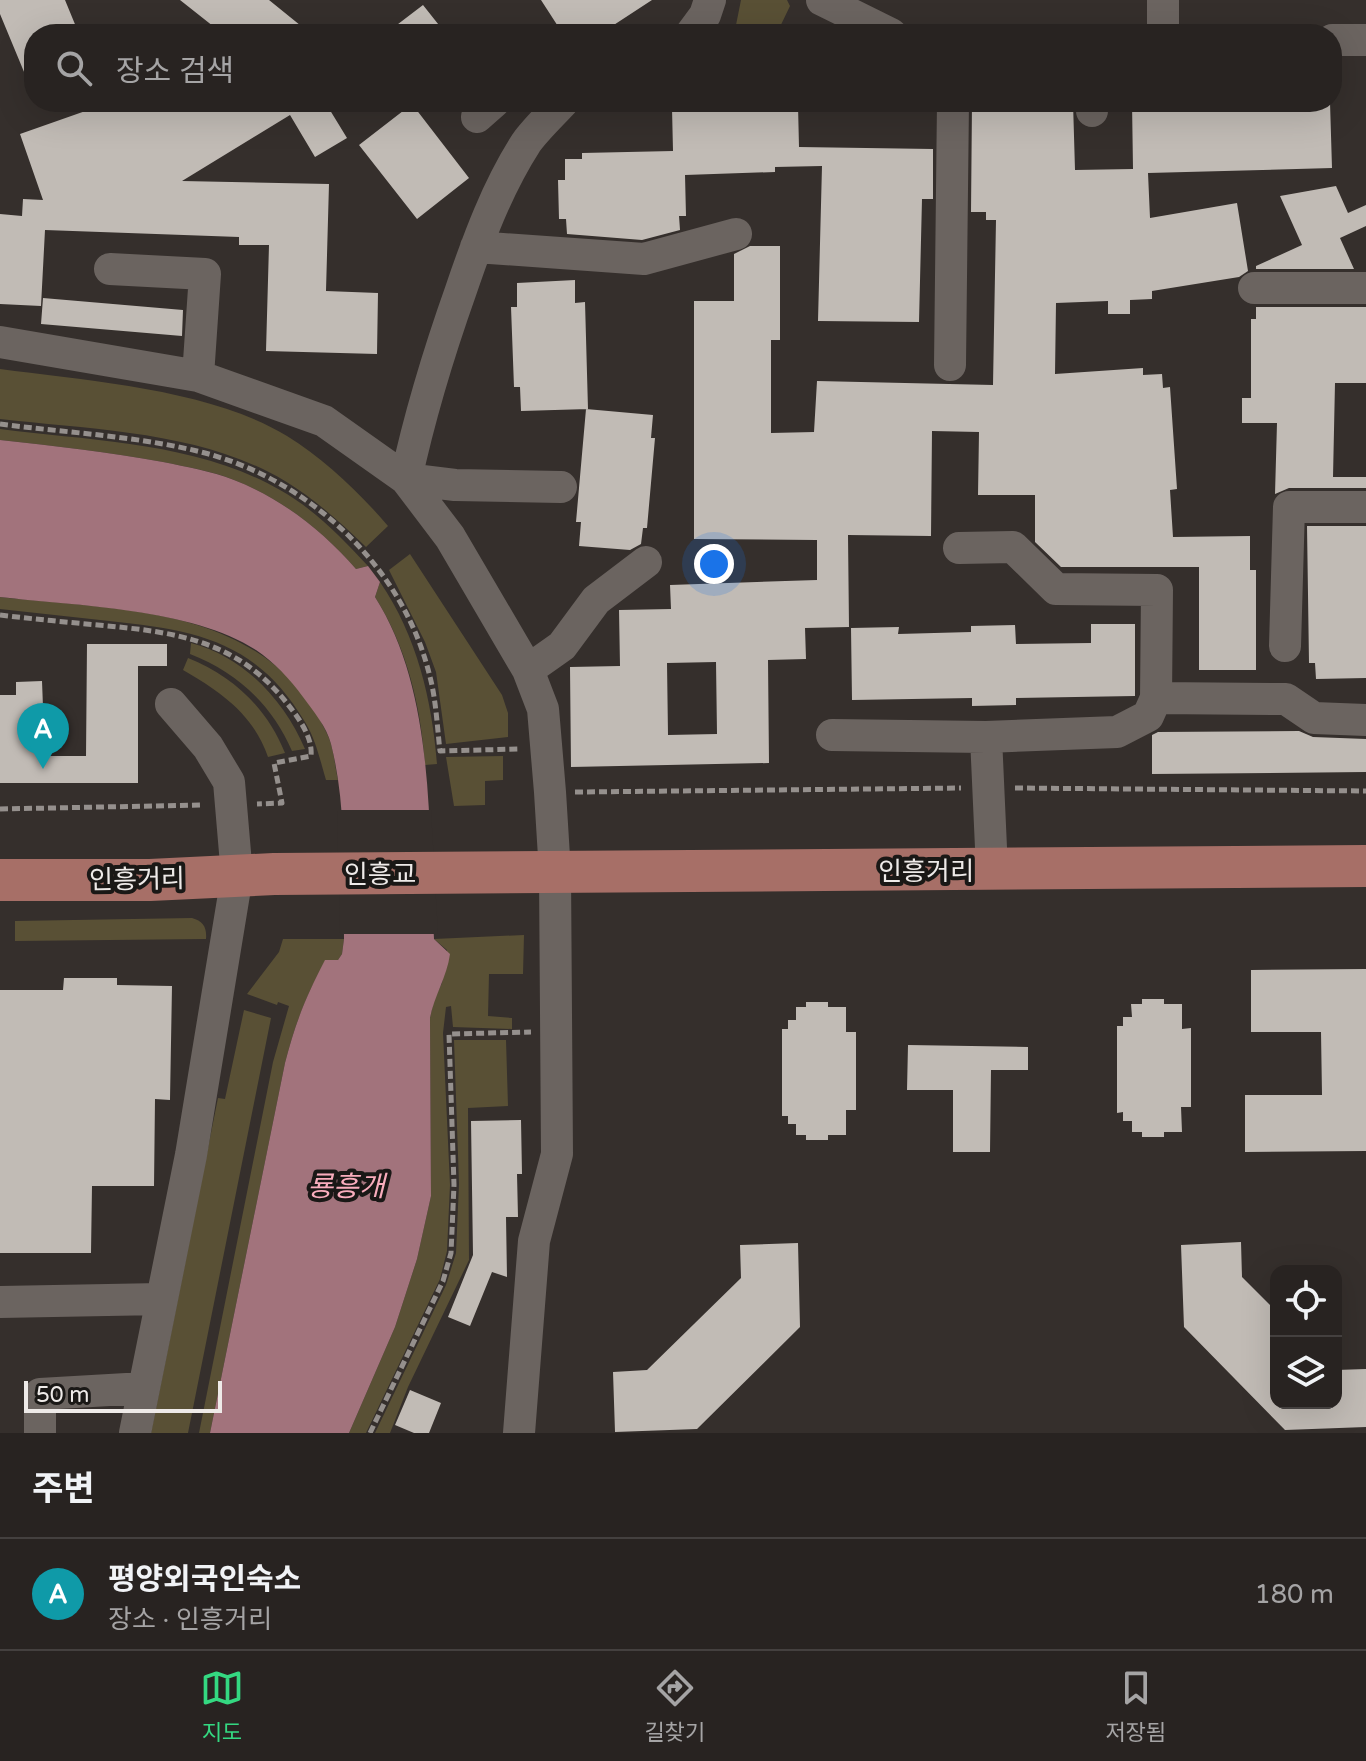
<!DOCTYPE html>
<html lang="ko">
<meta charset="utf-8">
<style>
:root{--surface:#282321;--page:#302b2a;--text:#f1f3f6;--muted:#a5a4a5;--line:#44403f;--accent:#34d881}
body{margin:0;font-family:"Varela Round","Noto Sans KR",sans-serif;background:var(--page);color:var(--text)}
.controls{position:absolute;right:24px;bottom:24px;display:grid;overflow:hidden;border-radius:16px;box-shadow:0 8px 32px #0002}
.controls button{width:72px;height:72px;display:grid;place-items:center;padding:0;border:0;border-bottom:2px solid var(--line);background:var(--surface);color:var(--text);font:40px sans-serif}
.scale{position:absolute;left:24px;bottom:20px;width:198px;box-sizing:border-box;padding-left:8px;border:4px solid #eeeae8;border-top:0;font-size:22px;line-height:28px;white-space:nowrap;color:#eeeae8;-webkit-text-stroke:6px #1a1816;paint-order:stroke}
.you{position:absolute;left:714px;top:564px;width:28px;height:28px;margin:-20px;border:6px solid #fff;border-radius:50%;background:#1a73e8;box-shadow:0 0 0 12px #1a73e833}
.badge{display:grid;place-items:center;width:52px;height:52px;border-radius:50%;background:var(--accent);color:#fff;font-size:26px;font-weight:700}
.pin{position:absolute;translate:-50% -66px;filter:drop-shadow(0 2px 4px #0008)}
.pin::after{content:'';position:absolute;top:42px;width:28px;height:24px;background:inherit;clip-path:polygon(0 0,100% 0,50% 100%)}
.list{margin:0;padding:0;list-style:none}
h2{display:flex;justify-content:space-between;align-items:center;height:104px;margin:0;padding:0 32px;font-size:34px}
h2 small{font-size:26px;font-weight:400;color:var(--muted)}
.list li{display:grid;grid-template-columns:52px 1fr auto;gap:24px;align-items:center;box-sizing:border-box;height:112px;padding:0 32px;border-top:2px solid var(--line)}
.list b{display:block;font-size:30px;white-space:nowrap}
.list p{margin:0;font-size:26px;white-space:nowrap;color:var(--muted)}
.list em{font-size:26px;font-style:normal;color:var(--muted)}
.icon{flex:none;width:44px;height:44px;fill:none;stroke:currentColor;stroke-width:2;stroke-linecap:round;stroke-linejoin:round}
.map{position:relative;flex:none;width:1366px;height:1433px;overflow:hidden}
.search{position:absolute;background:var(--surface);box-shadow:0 8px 32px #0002;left:24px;right:24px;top:24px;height:88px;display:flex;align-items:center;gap:20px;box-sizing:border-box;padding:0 28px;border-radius:32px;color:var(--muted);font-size:30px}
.sheet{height:216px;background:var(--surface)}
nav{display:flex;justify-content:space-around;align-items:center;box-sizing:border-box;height:112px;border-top:2px solid var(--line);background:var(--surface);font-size:22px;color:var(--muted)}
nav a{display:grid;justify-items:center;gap:4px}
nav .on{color:var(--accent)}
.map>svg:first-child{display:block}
</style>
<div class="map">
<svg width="1366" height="1433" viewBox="0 0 1366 1433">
<rect width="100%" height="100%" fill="#352f2c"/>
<path fill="#595035" d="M 741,0 L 787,0 L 790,6 L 777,33 L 742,34 L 735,30 Z
M 0,369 C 89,381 210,389 287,436 C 324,459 360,493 388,526 L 366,547 C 341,523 315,499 285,481 C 201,431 94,430 0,419 Z
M 0,429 C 92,441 197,442 280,490 C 314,509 341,537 368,566 L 356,569 C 323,531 281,498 234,480 C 212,471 187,467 163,462 C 109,452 54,446 0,440 Z
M 410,554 L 502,695 L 508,713 L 508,737 L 446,744 L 436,672 L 425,642 L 389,570 Z
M 380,582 C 417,636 432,700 437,764 L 425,765 C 421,707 407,647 375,597 Z
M 0,597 C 123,611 270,604 329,738 C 334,751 335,767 338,780 L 326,780 C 320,760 316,740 305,722 C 257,641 196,630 109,621 C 73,617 36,613 0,609 Z
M 191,643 C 244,657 284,700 305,749 L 292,751 C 272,705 237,672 190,654 Z
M 188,658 C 233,676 267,708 285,753 L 268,757 C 253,714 221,692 183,670 Z
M 503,756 L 503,780 L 485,781 L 485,805 L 454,806 L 446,757 Z
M 192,918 C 203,921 207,927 206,939 L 15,941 L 15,921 Z
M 524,935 L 523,974 L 489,974 L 488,1016 L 512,1018 L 512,1029 L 453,1027 L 451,1006 L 446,1007 L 443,1033 L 450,1185 L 447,1251 L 440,1279 L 366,1433 L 349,1433 L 395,1327 L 417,1259 L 431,1196 L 430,1018 L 434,1000 L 442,983 L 447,950 L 434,939 Z
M 283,939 L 344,939 L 342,954 L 338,960 L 325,961 C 306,996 295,1024 285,1063 L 210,1433 L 199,1433 L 273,1062 L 289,1006 L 278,1002 L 277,1005 L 247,994 L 279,952 Z
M 244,1010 L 271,1018 L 188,1433 L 151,1433 L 218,1098 L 225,1099 Z
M 454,1040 L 506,1040 L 508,1106 L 468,1108 L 469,1260 L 408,1387 L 390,1433 L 375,1433 L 446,1285 L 456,1253 L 459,1184 Z"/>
<path fill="#a2737c" d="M 0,440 C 54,446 109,452 163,462 C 187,467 211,471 234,480 C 281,498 323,531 356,569 L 368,566 L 380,582 L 375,597 C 436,693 428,829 434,939 L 450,954 C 447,977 434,996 430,1018 L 431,1196 L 417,1259 L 395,1327 L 349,1433 L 210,1433 L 285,1063 C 295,1024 306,996 325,960 L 338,960 L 342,954 L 344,939 C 343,874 347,807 331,744 C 327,727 313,711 303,697 C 290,679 274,662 256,650 C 191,608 77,606 0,597 Z"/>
<path fill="#352f2c" d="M 337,810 L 431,810 L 438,934 L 340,934 Z"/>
<path fill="#c1bbb5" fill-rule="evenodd" d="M 0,0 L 65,0 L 79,34 L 34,34 L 34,96 L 0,14 Z
M 180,0 L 269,0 L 311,34 L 223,34 Z
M 541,0 L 652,0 L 600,34 L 563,34 Z
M 423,5 L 446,34 L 385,34 Z
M 111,102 L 325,102 L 347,138 L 315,157 L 290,115 L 182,181 L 329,184 L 326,291 L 378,293 L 377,354 L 266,351 L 269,245 L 239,245 L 239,237 L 45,230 L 41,306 L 0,304 L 0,214 L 22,216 L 23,199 L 43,200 L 20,134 Z
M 679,102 L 792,102 L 792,105 L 798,105 L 799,147 L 933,149 L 933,199 L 922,199 L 919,322 L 818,321 L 822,166 L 775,167 L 775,172 L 685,175 L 686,216 L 679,216 L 680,230 L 642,240 L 567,234 L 566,219 L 559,219 L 558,180 L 565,180 L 565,159 L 582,159 L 582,153 L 673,151 L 672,108 L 679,108 Z
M 972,102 L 1073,102 L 1075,170 L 1133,169 L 1132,102 L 1330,102 L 1332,168 L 1148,173 L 1150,218 L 1237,203 L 1248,271 L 1239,277 L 1152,291 L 1152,299 L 1130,300 L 1130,314 L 1108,314 L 1108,301 L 1056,303 L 1055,374 L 1143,368 L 1143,375 L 1162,374 L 1163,388 L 1170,387 L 1177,489 L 1170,490 L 1173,537 L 1250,536 L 1250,570 L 1256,570 L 1256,670 L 1199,670 L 1199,567 L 1061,567 L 1035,542 L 1035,495 L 978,495 L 979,432 L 932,431 L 931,536 L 848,535 L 849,627 L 805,628 L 806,659 L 768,660 L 769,763 L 571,767 L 570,667 L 620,666 L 619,610 L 671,609 L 670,585 L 817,580 L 817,540 L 694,539 L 694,301 L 734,301 L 734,254 L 750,246 L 780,246 L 780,340 L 771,340 L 771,433 L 814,432 L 817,381 L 993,385 L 996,220 L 986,220 L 986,212 L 971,212 ZM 716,662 L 717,734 L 668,735 L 667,663 Z
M 412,104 L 469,178 L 417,219 L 359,145 Z
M 1336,186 L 1348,213 L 1366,205 L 1366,226 L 1340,238 L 1354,269 L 1256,269 L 1256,266 L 1302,245 L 1280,196 Z
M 575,280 L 575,303 L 585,302 L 588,409 L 521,411 L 520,387 L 514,387 L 511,307 L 517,307 L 517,283 Z
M 43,298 L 183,310 L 182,336 L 41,324 Z
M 1256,307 L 1366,307 L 1366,383 L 1335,383 L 1333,477 L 1366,477 L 1366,488 L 1289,488 L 1275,494 L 1277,423 L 1242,423 L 1242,398 L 1251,398 L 1251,319 L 1256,319 Z
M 586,409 L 653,415 L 651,438 L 655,438 L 647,528 L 643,528 L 641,544 L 630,550 L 579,546 L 581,522 L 576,522 Z
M 1307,526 L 1366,526 L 1366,678 L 1316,679 L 1315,663 L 1309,663 Z
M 1091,624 L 1135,624 L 1135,696 L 1016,698 L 1016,705 L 972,706 L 972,698 L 852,700 L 851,628 L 899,627 L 898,634 L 971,632 L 971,626 L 1015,625 L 1016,644 L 1091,643 Z
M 87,644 L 167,644 L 167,666 L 138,666 L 138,783 L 0,783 L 0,695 L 16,695 L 16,682 L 42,681 L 43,707 L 39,708 L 40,756 L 86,756 Z
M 1299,731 L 1313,737 L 1366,739 L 1366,772 L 1152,774 L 1152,735 L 1158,732 Z
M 1366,969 L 1366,1151 L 1245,1152 L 1245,1095 L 1322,1095 L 1321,1032 L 1251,1032 L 1251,970 Z
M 64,978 L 117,978 L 117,985 L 172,986 L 170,1100 L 155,1099 L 154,1186 L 92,1186 L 91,1253 L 0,1253 L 0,990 L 63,990 Z
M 1142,999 L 1164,999 L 1164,1004 L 1182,1004 L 1182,1029 L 1191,1028 L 1191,1107 L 1181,1107 L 1182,1132 L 1164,1132 L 1164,1137 L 1142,1137 L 1142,1132 L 1132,1132 L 1132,1121 L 1123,1121 L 1123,1112 L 1117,1113 L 1117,1026 L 1123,1026 L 1123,1017 L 1132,1017 L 1131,1004 L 1142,1004 Z
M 806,1002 L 828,1002 L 828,1007 L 846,1007 L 846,1032 L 856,1032 L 856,1110 L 846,1110 L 846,1135 L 828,1135 L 828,1140 L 806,1140 L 806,1135 L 796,1135 L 796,1124 L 788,1124 L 788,1116 L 782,1116 L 782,1029 L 788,1029 L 788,1020 L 796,1020 L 796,1007 L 806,1007 Z
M 908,1045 L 1028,1047 L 1028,1070 L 991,1070 L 990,1152 L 953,1152 L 953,1090 L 907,1090 Z
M 521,1120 L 522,1174 L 517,1174 L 518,1217 L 506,1217 L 507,1277 L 492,1272 L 470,1326 L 448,1317 L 473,1255 L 471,1121 Z
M 1241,1242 L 1242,1277 L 1276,1311 L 1276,1403 L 1336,1403 L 1336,1370 L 1366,1369 L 1366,1427 L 1285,1430 L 1184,1327 L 1181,1245 Z
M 798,1243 L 800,1327 L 697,1429 L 615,1432 L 613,1372 L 647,1370 L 741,1278 L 740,1245 Z
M 410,1390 L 441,1403 L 429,1433 L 414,1433 L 395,1425 Z"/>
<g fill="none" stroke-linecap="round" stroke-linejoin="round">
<path stroke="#95908d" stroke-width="5" stroke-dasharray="8 4" stroke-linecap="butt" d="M 0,424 C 68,433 139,436 205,453 C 310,481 402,566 429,673 C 436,698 437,725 440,751 L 519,749
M 0,615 C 33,619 65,622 98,625 C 174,632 235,639 286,702 C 298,717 313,737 311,756 L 274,763 L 282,803 L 257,804
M 1015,788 L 1366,791
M 575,792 L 961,788
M 0,809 L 203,805
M 370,1433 L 443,1281 L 451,1253 L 454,1185 L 449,1034 L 531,1032"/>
<path stroke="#6b6460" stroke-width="32" d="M 822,0 L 891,34
M 1163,0 L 1163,34
M 691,34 L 705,15 L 710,0
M 1332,40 L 1366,40
M 1092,102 L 1092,111
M 477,117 L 494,102
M 476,247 L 644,259 L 736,234
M 110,269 L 205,274 L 198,376
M 1254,288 L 1366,288
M 0,342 L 198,376 L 324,421 L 406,479 L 450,537 L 528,670 L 543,709 L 550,792 L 555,873 L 557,1154 L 534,1241 L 519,1433
M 950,365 L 953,102
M 561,487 L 455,485 L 406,479 C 420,414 439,352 461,290 C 478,240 497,188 526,143 C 536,129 551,115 563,102
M 959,548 L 1013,547 L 1056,589 L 1157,590 L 1156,698 L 1286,699 L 1314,718 L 1366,720
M 1285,646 L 1289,507 L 1366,507
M 528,670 L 562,646 L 596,600 L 646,562
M 832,735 L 986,737 L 1117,732 L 1148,716 L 1156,698
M 986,737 L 992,870
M 0,1302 L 161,1299
M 40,1433 L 40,1394 L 144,1388
M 135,1433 L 191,1155 L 237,876 L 229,782 L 208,747 L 171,704"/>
<path stroke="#a76f67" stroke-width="42" d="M 0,880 L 150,880 L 274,874 L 1366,866"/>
</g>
<g text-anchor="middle" stroke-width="8" stroke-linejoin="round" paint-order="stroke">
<g font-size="26" fill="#eeeae8" stroke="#1a1816">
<text x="926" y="880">인흥거리</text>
<text x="380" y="883">인흥교</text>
<text transform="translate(137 879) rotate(-1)" y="9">인흥거리</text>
</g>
<g font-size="28" font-style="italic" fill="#f9adbd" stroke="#1a1816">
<text x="346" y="1196">룡흥개</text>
</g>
</g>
</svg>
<div class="controls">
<button><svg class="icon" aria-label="locate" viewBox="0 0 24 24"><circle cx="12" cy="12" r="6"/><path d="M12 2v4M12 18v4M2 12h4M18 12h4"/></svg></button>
<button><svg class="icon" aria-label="layers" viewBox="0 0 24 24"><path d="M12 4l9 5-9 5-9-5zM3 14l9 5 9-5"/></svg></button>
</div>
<div class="scale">50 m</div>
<div class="you"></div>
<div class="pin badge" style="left:43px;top:769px;background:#0f9aa8">A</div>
<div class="search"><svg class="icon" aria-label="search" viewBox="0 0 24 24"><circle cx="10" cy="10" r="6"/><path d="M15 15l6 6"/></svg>장소 검색</div>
</div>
<section class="sheet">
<h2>주변<small></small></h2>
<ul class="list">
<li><span class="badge" style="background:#0f9aa8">A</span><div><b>평양외국인숙소</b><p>장소 · 인흥거리</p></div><em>180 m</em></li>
</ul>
</section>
<nav>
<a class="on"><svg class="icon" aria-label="map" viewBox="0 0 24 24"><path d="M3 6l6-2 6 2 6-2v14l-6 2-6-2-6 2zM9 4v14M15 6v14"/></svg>지도</a>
<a><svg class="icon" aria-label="directions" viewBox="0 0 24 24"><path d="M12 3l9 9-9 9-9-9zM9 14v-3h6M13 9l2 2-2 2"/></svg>길찾기</a>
<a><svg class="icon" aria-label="saved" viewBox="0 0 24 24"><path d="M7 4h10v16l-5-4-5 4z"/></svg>저장됨</a>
</nav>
